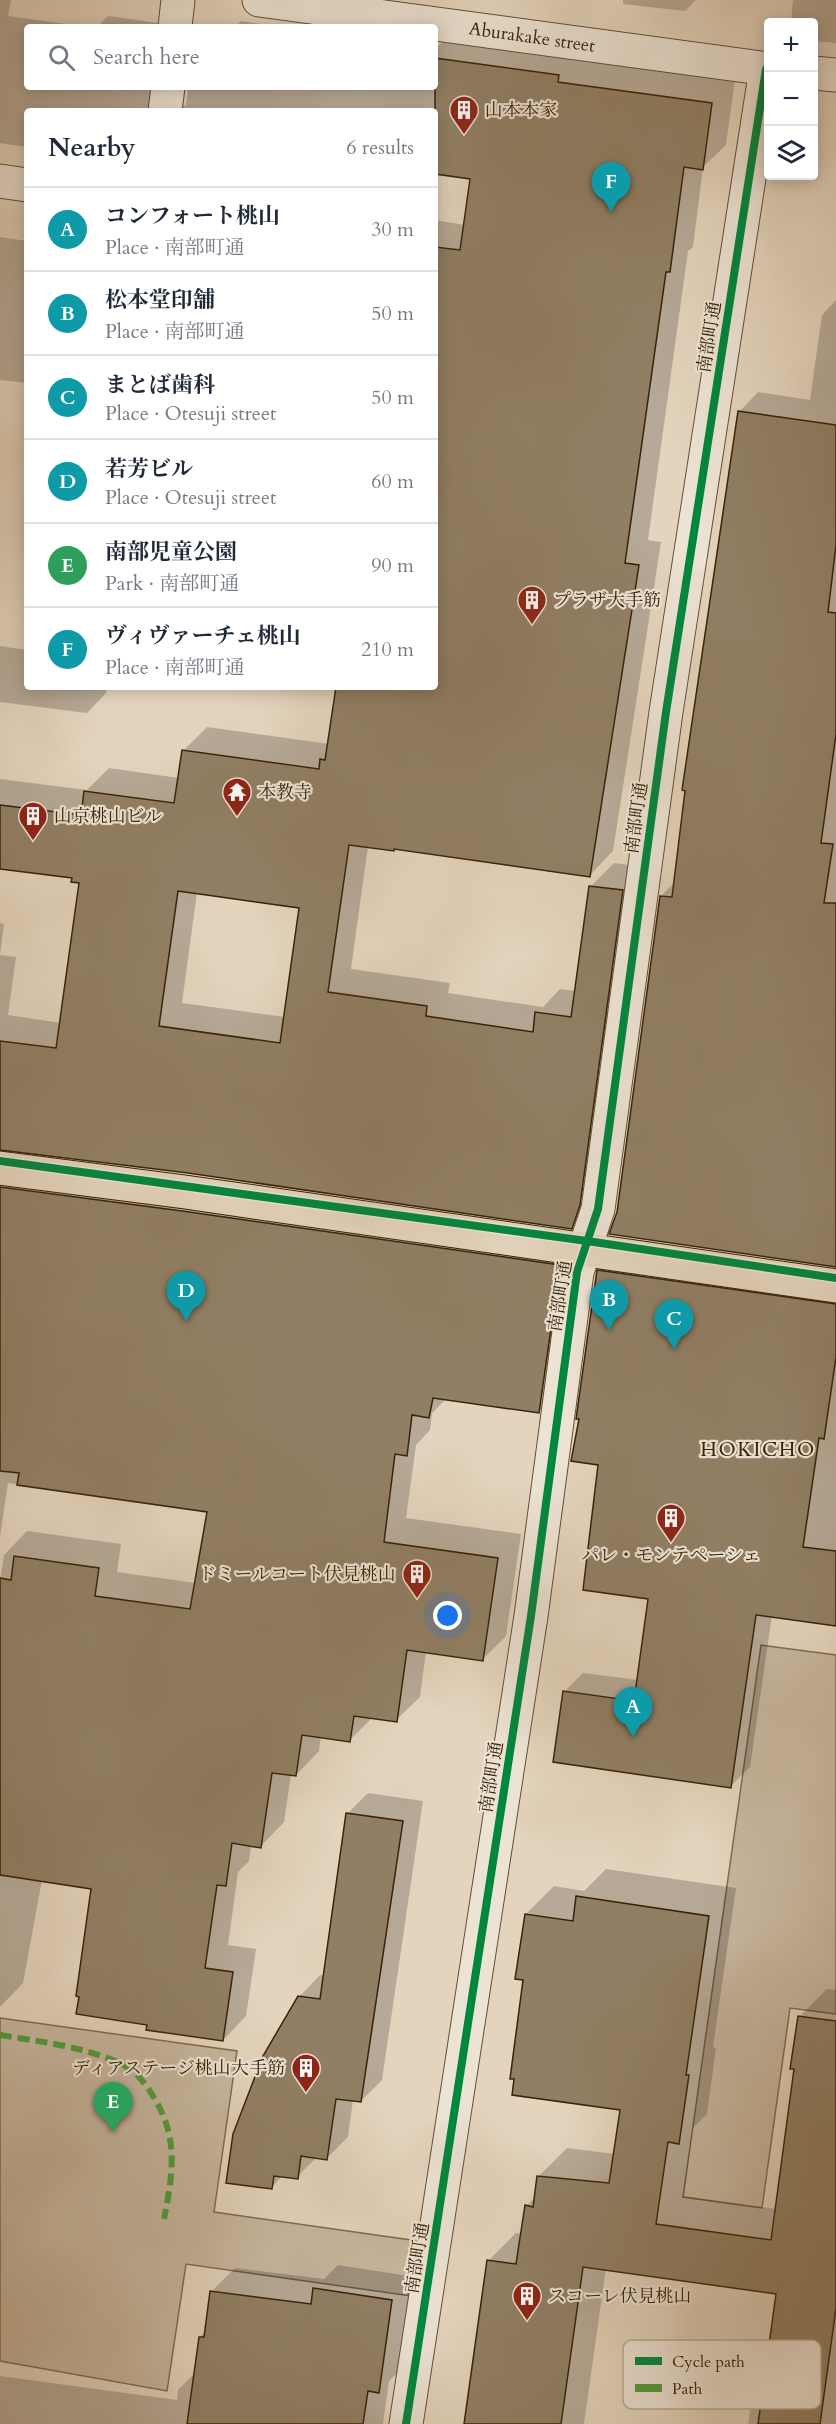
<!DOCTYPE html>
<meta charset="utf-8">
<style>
:root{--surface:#fff;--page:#f6f6f7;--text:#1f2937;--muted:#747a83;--line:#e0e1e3;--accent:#db2777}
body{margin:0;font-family:Cardo,"Noto Serif JP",serif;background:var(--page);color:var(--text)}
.controls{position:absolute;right:18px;top:18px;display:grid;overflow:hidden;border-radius:6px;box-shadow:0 3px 15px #0003}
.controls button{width:54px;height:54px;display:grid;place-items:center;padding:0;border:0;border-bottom:2px solid var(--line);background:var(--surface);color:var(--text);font:30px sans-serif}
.you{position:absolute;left:448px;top:1616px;width:21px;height:21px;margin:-15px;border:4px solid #fff;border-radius:50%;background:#1a73e8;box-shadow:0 0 0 9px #1a73e833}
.badge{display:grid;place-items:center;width:39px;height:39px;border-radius:50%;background:var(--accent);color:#fff;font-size:20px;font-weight:700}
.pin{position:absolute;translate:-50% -50px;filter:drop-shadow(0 2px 3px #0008)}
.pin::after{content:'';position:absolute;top:32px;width:21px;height:18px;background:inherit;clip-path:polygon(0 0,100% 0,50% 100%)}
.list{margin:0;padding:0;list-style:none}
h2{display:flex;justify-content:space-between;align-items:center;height:78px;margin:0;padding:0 24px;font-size:26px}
h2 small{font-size:20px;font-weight:400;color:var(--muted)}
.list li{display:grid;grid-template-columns:39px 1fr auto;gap:18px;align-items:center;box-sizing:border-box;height:84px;padding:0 24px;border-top:2px solid var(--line)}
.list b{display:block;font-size:22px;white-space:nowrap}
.list p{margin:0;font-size:20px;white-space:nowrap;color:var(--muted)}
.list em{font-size:20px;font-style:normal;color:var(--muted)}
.icon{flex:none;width:33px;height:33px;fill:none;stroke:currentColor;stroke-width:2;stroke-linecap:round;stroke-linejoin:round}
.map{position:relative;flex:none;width:836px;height:2424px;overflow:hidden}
.search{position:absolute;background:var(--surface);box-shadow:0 3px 15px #0003;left:24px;top:24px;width:414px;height:66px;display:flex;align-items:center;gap:15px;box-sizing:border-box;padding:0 21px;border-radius:6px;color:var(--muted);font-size:22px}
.panel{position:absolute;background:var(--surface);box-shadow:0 3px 15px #0003;left:24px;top:108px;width:414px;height:582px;border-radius:6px}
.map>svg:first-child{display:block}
</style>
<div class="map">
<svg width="836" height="2424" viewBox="0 0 836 2424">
<rect width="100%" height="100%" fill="#e4d4bd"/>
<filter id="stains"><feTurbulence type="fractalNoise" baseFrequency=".00333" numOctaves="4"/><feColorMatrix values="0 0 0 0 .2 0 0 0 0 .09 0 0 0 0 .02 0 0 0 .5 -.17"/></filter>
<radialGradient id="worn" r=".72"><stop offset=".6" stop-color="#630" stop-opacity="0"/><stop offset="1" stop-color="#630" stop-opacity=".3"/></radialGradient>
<path fill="#c7b69e" stroke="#7f6c52" stroke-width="1.5" d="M 761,1645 L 836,1655 L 836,2014 L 790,2008 L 762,2208 L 683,2197 Z
M 0,2018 L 237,2051 L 214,2212 L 418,2241 L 411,2296 L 186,2264 L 167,2391 L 0,2361 Z"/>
<path fill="#0003" fill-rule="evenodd" d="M 0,0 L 11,0 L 8,16 L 88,27 L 27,27 L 27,87 L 170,87 L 177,102 L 186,106 L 188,87 L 435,87 L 435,49 L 451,34 L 735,79 L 726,145 L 703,167 L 693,247 L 688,251 L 648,540 L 661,542 L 613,851 L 590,875 L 395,848 L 368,846 L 351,969 L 450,983 L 448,993 L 543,1007 L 560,989 L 576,991 L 591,886 L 614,863 L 645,867 L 595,1204 L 571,1227 L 188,1172 L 6,1148 L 13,1160 L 582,1242 L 562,1388 L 539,1412 L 447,1398 L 432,1413 L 430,1430 L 416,1445 L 406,1518 L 521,1534 L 506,1636 L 483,1659 L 426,1651 L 420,1697 L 396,1720 L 373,1717 L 350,1740 L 321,1736 L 319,1751 L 296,1775 L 291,1774 L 284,1822 L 261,1846 L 251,1845 L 249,1861 L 238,1872 L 228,1945 L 256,1949 L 246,2016 L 223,2040 L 149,2024 L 92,1888 L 42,1880 L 23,1983 L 0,2007 L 0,1580 L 4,1555 L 27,1531 L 121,1544 L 117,1572 L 196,1583 L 209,1511 L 8,1483 L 0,1537 L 0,923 L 4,924 L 0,955 L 16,957 L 8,1015 L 61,1023 L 81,882 L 74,877 L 0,868 L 0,779 L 87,790 L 109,768 L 179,778 L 183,751 L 207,727 L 329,744 L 337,687 L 435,687 L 435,220 L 465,225 L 472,177 L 435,172 L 435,111 L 27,111 L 27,147 L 0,143 ZM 197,892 L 301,907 L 285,1017 L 182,1003 Z
M 623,0 L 696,0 L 685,11 L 623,4 Z
M 793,0 L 836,0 L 836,43 L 814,41 L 814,22 L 791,22 Z
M 330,2 L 362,27 L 306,27 Z
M 108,16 L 187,27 L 97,27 Z
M 241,21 L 279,27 L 235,27 Z
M 0,237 L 27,241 L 27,383 L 0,380 Z
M 836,300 L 836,1266 L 618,1212 L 661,896 L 675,882 L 739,412 L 758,392 L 810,400 L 822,315 Z
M 0,646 L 27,650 L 27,687 L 107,687 L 106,693 L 87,713 L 0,702 Z
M 618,1252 L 836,1283 L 836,1624 L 772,1615 L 750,1767 L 731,1786 L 564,1692 L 583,1673 L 638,1680 L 650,1598 L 580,1418 L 599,1271 Z
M 368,1793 L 423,1801 L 382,2080 L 361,2101 L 353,2100 L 348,2137 L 327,2158 L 317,2157 L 297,2177 L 283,2175 L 271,2188 L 299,1997 L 320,1975 L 325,1976 L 347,1814 Z
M 606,1869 L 736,1888 L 713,2047 L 716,2048 L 707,2114 L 693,2128 L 684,2196 L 777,2209 L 796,2068 L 799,2017 L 827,1989 L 836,1990 L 836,2424 L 748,2424 L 752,2395 L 765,2382 L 778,2293 L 606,2268 L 584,2424 L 465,2424 L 488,2261 L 516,2233 L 522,2234 L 526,2206 L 536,2197 L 539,2176 L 567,2148 L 615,2154 L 622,2109 L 525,1979 L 526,1914 L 554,1886 L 584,1891 Z
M 338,2265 L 415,2277 L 402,2368 L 389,2381 L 383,2424 L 0,2424 L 0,2376 L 177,2400 L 178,2390 L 195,2373 L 200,2337 L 206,2331 L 212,2291 L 235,2268 L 324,2279 Z"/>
<path fill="#917f65" stroke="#372306" stroke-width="1.5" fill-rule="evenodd" d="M 435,58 L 559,75 L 558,82 L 712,103 L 703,170 L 684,167 L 670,272 L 666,272 L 625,563 L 639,565 L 590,877 L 394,849 L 394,851 L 349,845 L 328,992 L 427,1006 L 426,1016 L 533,1032 L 535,1012 L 571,1017 L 589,886 L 623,890 L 580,1205 L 572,1229 L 188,1173 L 0,1150 L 0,1041 L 56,1048 L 79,883 L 71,882 L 72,878 L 0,869 L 0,805 L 81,815 L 84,791 L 174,803 L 182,750 L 319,769 L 320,759 L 325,760 L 336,687 L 435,687 L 435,247 L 460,250 L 470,179 L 435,174 ZM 178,891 L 299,908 L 280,1043 L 159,1026 Z
M 738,411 L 836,425 L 836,545 L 828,612 L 836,613 L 836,734 L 821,843 L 833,844 L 824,903 L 836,903 L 836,1267 L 609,1234 L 617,1212 L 660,896 L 672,897 L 685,791 L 682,790 Z
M 0,1187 L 182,1211 L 560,1265 L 539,1413 L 433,1398 L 429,1418 L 412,1415 L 407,1456 L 395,1454 L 384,1542 L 498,1558 L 483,1661 L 407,1650 L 397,1722 L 354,1716 L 350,1742 L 302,1735 L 296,1776 L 272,1773 L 261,1848 L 232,1843 L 226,1886 L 217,1885 L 205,1968 L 233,1972 L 223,2041 L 146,2030 L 147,2025 L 76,2014 L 79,1997 L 76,1996 L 91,1889 L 0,1875 L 0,1578 L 11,1580 L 14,1556 L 99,1568 L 95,1596 L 190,1609 L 207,1512 L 17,1485 L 19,1473 L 0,1471 Z
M 597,1270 L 836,1304 L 836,1357 L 824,1439 L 819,1438 L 803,1547 L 836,1551 L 836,1626 L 756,1615 L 731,1788 L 553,1762 L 563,1691 L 634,1701 L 648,1599 L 583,1590 L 598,1465 L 571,1461 L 579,1419 L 576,1419 Z
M 346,1813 L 403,1821 L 361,2102 L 336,2099 L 327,2160 L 301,2156 L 298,2179 L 274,2176 L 272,2189 L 226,2183 L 233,2134 L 263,2056 L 298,1996 L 320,1999 Z
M 576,1896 L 709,1916 L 686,2075 L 689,2075 L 679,2144 L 668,2142 L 656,2224 L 771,2240 L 794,2069 L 790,2069 L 798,2016 L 836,2021 L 836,2308 L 820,2424 L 758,2424 L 776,2294 L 583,2267 L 561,2424 L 464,2424 L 487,2260 L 516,2264 L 525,2205 L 533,2207 L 537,2176 L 609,2183 L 620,2110 L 512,2095 L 514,2079 L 510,2079 L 523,1980 L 515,1979 L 525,1914 L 573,1921 Z
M 313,2288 L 392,2300 L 379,2393 L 368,2391 L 363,2424 L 187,2424 L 199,2337 L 204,2337 L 210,2291 L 311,2304 Z"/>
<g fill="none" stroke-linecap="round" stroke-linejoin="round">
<g stroke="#624f34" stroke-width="35">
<path id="minor" d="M 259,0 L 768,69
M 175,27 L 178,0
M 814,73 L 836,75
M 165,111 L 168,87
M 0,181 L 27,185
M 406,2424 L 531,1616 L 577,1272 L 598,1209 L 666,712 L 766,69"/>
</g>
<g stroke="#372306" stroke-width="35">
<path id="major" d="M 0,1168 L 185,1192 L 836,1286"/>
</g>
<use href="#minor" stroke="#ede3d4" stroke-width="33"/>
<use href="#major" stroke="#e4d4bd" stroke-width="33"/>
<path stroke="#519b3a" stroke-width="6" stroke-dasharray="12 6" stroke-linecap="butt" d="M 0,2035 C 42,2042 91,2047 129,2068 C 138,2074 147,2086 153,2096 C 179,2137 173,2173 164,2219"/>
<g stroke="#ede3d4" stroke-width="11">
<path id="cycleway" d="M 0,1161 L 587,1241 L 836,1278
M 406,2424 L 531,1616 L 577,1272 L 598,1209 L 666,712 L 766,69 L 768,69"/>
</g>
<use href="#cycleway" stroke="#00873e" stroke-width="8"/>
</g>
<defs>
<g id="building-pin" transform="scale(1.5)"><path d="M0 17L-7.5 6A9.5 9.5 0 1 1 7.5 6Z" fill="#8f2418" stroke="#ede3d4"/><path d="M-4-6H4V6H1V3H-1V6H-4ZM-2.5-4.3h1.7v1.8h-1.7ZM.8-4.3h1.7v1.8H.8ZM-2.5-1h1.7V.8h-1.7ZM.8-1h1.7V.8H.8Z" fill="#fff"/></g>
<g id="temple-pin" transform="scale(1.5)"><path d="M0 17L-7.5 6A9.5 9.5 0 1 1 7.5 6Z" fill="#8f2418" stroke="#ede3d4"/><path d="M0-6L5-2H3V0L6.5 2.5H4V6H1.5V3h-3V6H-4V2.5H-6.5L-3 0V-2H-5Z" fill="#fff"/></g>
</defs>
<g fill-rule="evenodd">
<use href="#building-pin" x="464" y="110"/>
<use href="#building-pin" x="532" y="600"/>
<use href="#temple-pin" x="237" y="792"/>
<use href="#building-pin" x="33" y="816"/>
<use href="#building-pin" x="671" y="1518"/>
<use href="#building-pin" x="417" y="1574"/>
<use href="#building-pin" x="306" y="2068"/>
<use href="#building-pin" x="527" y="2296"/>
</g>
<g text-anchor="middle" stroke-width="4.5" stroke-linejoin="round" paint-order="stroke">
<g font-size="18" fill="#372306" stroke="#ede3d4">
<text transform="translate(532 37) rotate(8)" y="6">Aburakake street</text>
<text transform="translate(709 337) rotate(-81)" y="6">南部町通</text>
<text transform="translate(636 818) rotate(-82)" y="6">南部町通</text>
<text transform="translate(560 1296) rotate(-81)" y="6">南部町通</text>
<text transform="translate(491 1777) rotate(-81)" y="6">南部町通</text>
<text transform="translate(417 2258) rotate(-81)" y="6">南部町通</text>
</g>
<g font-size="18" fill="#372306" stroke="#ede3d4" text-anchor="start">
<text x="485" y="116">山本本家</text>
<text x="553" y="606">プラザ大手筋</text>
<text x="258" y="798">本教寺</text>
<text x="54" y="822">山京桃山ビル</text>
<text x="671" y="1561" text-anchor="middle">パレ・モンテペーシェ</text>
<text x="396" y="1580" text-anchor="end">ドミールコート伏見桃山</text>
<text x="285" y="2074" text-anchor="end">ディアステージ桃山大手筋</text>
<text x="548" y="2302">スコーレ伏見桃山</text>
</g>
<g font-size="20" letter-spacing="1.5" fill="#372306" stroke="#ede3d4">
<text x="758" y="1456">HOKICHO</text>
</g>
</g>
<rect x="623" y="2340" width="198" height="69" rx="9" fill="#ede3d4" stroke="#b6a996" stroke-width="1.5"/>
<rect x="635" y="2357" width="27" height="8" fill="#00873e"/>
<rect x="635" y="2384" width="27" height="8" fill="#519b3a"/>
<g font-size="16" fill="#372306">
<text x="672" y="2367">Cycle path</text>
<text x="672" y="2394">Path</text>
</g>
<rect width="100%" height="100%" filter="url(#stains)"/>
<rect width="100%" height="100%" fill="url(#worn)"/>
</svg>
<div class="controls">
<button>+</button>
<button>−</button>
<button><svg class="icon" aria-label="layers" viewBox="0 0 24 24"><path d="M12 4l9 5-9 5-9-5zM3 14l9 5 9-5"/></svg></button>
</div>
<div class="you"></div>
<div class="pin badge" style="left:633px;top:1737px;background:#0f9aa8">A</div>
<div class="pin badge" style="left:609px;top:1330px;background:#0f9aa8">B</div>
<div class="pin badge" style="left:674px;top:1349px;background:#0f9aa8">C</div>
<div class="pin badge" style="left:186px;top:1321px;background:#0f9aa8">D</div>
<div class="pin badge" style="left:113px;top:2132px;background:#2e9e5b">E</div>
<div class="pin badge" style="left:611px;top:212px;background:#0f9aa8">F</div>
<div class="search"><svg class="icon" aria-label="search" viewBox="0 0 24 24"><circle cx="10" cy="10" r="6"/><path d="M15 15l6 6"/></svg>Search here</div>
<section class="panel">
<h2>Nearby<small>6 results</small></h2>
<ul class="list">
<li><span class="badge" style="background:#0f9aa8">A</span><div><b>コンフォート桃山</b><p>Place · 南部町通</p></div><em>30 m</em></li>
<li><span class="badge" style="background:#0f9aa8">B</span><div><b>松本堂印舗</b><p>Place · 南部町通</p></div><em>50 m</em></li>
<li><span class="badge" style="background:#0f9aa8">C</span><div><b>まとば歯科</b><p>Place · Otesuji street</p></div><em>50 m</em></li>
<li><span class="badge" style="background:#0f9aa8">D</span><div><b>若芳ビル</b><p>Place · Otesuji street</p></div><em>60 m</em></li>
<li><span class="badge" style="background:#2e9e5b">E</span><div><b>南部児童公園</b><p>Park · 南部町通</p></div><em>90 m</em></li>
<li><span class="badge" style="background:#0f9aa8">F</span><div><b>ヴィヴァーチェ桃山</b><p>Place · 南部町通</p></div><em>210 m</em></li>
</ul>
</section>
</div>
